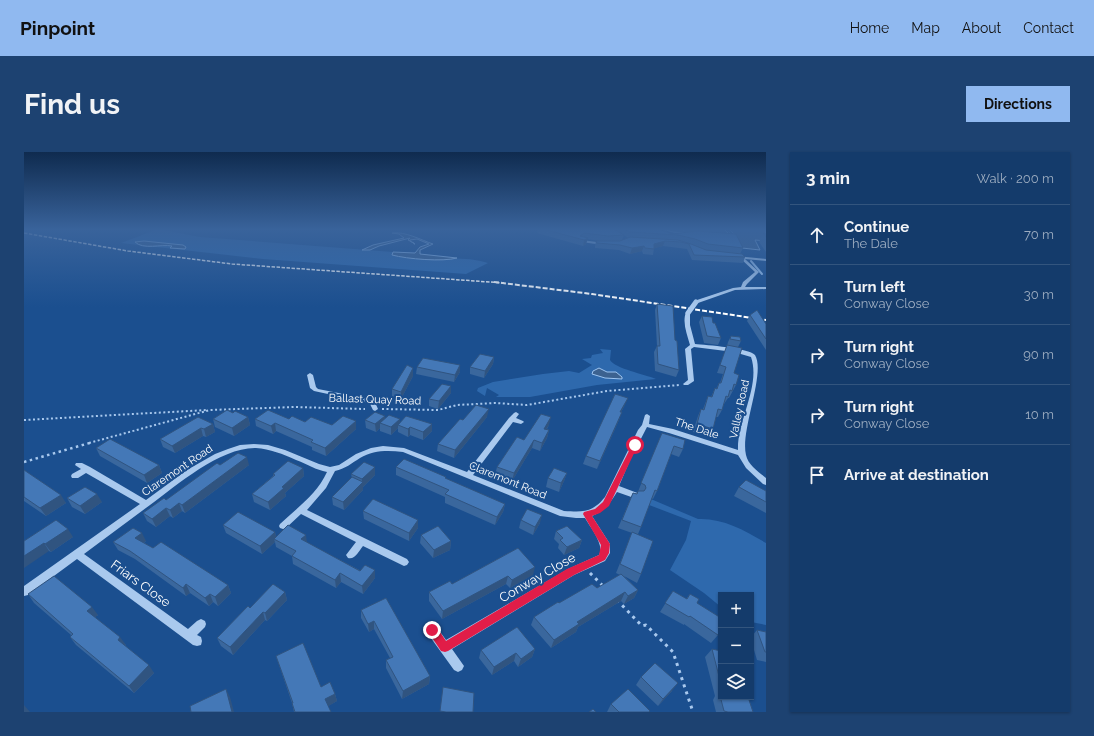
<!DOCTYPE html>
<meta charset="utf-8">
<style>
:root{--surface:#143b6b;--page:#1d4271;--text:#f1f3f6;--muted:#9dadc1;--line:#33557e;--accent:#90b9f0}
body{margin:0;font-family:Raleway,sans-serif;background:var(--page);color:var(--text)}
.controls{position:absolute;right:12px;bottom:12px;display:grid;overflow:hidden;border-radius:0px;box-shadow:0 1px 3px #0004}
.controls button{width:36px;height:36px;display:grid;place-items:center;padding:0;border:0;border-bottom:1px solid var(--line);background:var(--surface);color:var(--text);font:20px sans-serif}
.stop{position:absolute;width:12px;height:12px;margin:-9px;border:3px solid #e11d48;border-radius:50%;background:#fff}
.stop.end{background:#e11d48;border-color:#fff;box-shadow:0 1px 4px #0008}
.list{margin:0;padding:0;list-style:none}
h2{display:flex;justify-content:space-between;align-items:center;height:52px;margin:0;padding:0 16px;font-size:17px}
h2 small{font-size:13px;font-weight:400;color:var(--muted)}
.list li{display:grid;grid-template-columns:26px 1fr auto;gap:12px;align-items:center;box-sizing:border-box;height:60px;padding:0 16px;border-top:1px solid var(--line)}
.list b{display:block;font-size:15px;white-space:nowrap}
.list p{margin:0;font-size:13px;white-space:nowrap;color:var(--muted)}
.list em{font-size:13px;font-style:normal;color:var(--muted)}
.icon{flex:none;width:22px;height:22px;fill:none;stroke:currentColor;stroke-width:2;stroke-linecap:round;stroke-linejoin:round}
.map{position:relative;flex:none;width:742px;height:560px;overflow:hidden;border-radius:0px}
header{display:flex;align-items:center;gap:24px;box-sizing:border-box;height:56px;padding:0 20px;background:var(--accent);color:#111}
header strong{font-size:19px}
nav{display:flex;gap:22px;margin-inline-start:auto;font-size:14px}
.intro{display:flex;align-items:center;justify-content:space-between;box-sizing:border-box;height:96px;padding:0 24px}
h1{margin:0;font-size:28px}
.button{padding:10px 18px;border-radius:0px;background:var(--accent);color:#111;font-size:14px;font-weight:700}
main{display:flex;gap:24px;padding:0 24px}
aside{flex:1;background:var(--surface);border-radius:0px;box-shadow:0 1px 3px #0004}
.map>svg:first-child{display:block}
</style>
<header>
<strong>Pinpoint</strong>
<nav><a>Home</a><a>Map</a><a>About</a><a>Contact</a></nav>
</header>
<div class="intro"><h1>Find us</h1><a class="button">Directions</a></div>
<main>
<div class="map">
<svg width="742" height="560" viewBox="0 0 742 560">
<rect width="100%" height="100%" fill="#1b4f8f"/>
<path fill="#2e69ad" d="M 134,77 L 176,85 L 369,100 L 368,103 C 400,112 433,101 464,111 L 442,122 L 239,107 L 97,91 Z
M 576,197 L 587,198 L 586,208 C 592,217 620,222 632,227 L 573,233 L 506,245 L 472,245 L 475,243 L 463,236 L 461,244 L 453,239 L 454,236 L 469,230 L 519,222 L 545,219 L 555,221 L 568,213 L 558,207 L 567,206 L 568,203 L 579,201 Z
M 615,342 L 674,367 C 699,366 720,378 742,391 L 742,473 L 727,470 L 727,443 L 697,443 L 697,455 L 680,441 L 646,418 L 662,388 L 667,369 L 612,348 Z"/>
<path fill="#3c6290" stroke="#9cc4f0" d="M 638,77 L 700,77 L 707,84 L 649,80 Z
M 705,77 L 742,77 L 742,89 L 731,88 L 736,98 L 718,96 L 712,84 Z
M 368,81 C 381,79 397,88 409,92 L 396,98 L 396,102 L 433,106 C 419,110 383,107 368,103 L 369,100 L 391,101 L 396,95 L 405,92 L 393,87 L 386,88 L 386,89 L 391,92 L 390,92 L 390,91 L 384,88 L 386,86 L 355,94 L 346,98 L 338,98 L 349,93 L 380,86 L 375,82 Z
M 120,89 L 159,93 L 162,95 L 161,97 L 146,96 L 148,94 C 137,92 119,98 111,90 Z
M 575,216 L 583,220 L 592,220 L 598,225 L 598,227 L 581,226 L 568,222 L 569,219 Z"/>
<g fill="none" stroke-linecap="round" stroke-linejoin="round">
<path stroke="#9cc4f0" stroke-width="2" d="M 727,109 L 738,122"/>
<path stroke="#a9c9ee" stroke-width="1" stroke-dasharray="1 1.5" stroke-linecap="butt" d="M 702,77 L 708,83
M 658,81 L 661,77"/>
<path stroke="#a9c9ee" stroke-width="2" stroke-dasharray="2 2.5" stroke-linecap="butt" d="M 358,257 L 414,258 L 433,253 L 471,251 L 503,253 L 583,239 L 655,233
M 0,268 L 183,258
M 65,291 L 186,258 L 270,255 L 341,257"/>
<path stroke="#a9c9ee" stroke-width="2.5" stroke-dasharray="2.5 3.5" stroke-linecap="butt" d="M 0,310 L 69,290"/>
<path stroke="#a9c9ee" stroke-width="3" stroke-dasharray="3 4.5" stroke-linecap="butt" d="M 566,421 L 579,434
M 593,448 L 618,474 L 622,473 L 649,500 L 669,560"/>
<path fill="#a9c9ee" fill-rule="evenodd" d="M 558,88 L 580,91 L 582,92 L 580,93 L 557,90 Z
M 712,104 L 742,107 L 742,109 L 721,107 L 735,120 L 723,132 L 721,135 L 742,135 L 742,137 L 711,138 L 674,151 L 670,151 L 670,149 L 709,136 L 717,135 L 719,130 L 731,120 L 717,107 L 711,106 L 710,105 Z
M 662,160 L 666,161 L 666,173 L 671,192 C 682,193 725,196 731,203 C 742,221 716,279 722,303 C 724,313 735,320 742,326 L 742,333 L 739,332 L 722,316 L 714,303 L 645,281 L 623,275 L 606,308 L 595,334 L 616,342 L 617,344 L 616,346 L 613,347 L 593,340 C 586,351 581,359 568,364 L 586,392 L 586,401 L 581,409 L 550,423 L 428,497 L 440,514 L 438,518 L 434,520 L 430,518 L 404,482 L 403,478 L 404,474 L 408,473 L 412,474 L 422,488 L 544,417 L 575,403 C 581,393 566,375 561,366 L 552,366 L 536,364 L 379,300 C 364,298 349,298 336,306 C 328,311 321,317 311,319 L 302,336 L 283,358 L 383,407 L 385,410 L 383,413 L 380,414 L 339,394 C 335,399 331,408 324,406 L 322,403 L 332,390 L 277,362 L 262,376 L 259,377 L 256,376 L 255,374 L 256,372 C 273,356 293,342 303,320 C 292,318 283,312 272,308 C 259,302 246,297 232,296 C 197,295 153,333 126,353 C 104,369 82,386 60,402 L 164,477 L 173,469 L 177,467 L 181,469 L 182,472 L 181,475 L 173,483 L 177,485 L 178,489 L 177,493 L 173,494 L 169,493 L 53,407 L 4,443 L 0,444 L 0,434 L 116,352 L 62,321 L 54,326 L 48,326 L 47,324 L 48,322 L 57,317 L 51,313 L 52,311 L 58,311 L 66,315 L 122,348 L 163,318 L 191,302 L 204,297 L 216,293 L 230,292 L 244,293 L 261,298 L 295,312 L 306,315 L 315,313 L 332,302 L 347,296 L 359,294 L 380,296 L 443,320 L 485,266 L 490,261 L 492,260 L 495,262 L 492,266 L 499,269 L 500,270 L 497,272 L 489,270 L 449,323 L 540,359 C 559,360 568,361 581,345 L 614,278 L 618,273 L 621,263 L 623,262 L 626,264 L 625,272 L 649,277 L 714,298 C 713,268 737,234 727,205 L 710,200 L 670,195 L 667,197 L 670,229 L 664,233 L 660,233 L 659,232 L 664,228 L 661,197 L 666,193 C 663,182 658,171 662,160 Z
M 286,221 L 289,223 L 292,235 L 294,237 L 345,247 L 351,250 L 354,257 L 351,259 L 349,258 L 346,252 L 341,250 L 290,239 L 286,236 L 283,223 Z"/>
<path stroke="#fff" stroke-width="1.5" stroke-dasharray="3.5 1.5" stroke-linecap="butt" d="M 0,81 L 104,99 L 208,112 L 480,131"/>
<path stroke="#fff" stroke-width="2" stroke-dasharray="5 2" stroke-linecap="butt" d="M 470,130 L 568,142 L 742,168"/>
<path stroke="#a9c9ee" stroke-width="5" d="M 664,161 L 672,150"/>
</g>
<path fill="#3a679d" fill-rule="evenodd" d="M 513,77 L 634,77 L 648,82 L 719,96 L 716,102 L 721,105 L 719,111 L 668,108 L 663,97 L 639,94 L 630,96 L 629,103 L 619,102 L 618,99 L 606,102 L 595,98 L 571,96 L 571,94 L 572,89 L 575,89 L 563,87 L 562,92 L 559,94 L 513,81 ZM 600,83 L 604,86 L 605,86 L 598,88 Z
M 739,81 L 742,82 L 742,100 L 735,90 Z
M 633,152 L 651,188 L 655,218 L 652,225 L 631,219 L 630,200 L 633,194 L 631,158 Z
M 726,163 L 742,172 L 742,198 L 723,169 Z
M 678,164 L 697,186 L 694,193 L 680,191 L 675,170 Z
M 707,184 L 717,189 L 714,195 L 710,221 L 712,233 L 705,246 L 704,246 L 700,252 L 699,252 L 698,258 L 694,265 L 692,265 L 689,277 L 685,285 L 669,280 L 674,264 L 677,257 L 679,257 L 684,244 L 687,245 L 691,236 L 692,237 L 695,231 L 696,231 L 699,222 L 693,221 L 703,194 L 704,190 Z
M 470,205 L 469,212 L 460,226 L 446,222 L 446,215 Z
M 436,213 L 436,220 L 430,230 L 392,222 L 393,215 Z
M 389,224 L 377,247 L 368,245 L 368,237 Z
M 427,241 L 414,257 L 405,254 L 405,247 Z
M 601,253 L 597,260 L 595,268 L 573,317 L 559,312 L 562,304 Z
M 209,261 L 224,265 L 226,273 L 210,284 L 191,275 L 189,267 Z
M 463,265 L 430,306 L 413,299 L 414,292 L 439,268 Z
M 231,267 L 265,267 L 308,273 L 332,269 L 332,277 L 302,304 L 288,298 L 288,295 L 252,279 L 249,282 L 232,274 Z
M 361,267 L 376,271 L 408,279 L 399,288 L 386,283 L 384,285 L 374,280 L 374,276 L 367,283 L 356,279 L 356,276 L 352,280 L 342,276 L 341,268 Z
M 189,272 L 191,280 L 182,285 L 179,284 L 151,301 L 139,295 L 136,287 Z
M 525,273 L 523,277 L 525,278 L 523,286 L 516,299 L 508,296 L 488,329 L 471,323 L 473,315 L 500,288 Z
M 638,281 L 659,297 L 655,305 L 647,302 L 633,339 L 629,347 L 627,346 L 617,375 L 614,382 L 617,422 L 613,431 L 600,424 L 614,438 L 610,446 L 600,452 L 597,449 L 554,475 L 552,480 L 527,496 L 507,473 L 510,465 L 535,451 L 573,436 L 596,423 L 592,421 L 608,381 L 594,376 L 609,341 L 613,342 Z
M 72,296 L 135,313 L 138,321 L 123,331 L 76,304 Z
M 196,313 L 225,313 L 161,361 L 158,359 L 149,366 L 146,364 L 132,375 L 123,369 L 119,361 L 142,348 Z
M 372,315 L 422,325 L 422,327 L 481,352 L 479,360 L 471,373 L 421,351 L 421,345 L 372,323 Z
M 279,316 L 280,324 L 261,341 L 262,344 L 246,358 L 230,350 L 228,342 L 249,324 L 249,322 Z
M 0,318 L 42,351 L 22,364 L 0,349 Z
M 543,321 L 540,329 L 535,340 L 522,335 L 524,326 Z
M 327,322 L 351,323 L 339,335 L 339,338 L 320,358 L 309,353 L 308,345 L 328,326 Z
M 715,335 L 742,339 L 742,361 L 710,344 Z
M 43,346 L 78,350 L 61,362 L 48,355 Z
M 339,359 L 394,368 L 394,376 L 385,389 L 340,367 Z
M 497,368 L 516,371 L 509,383 L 495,376 Z
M 199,373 L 251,380 L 252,385 L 283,391 L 351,426 L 339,442 L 317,430 L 312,436 L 269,412 L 268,404 L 252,395 L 251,390 L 238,402 L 202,381 Z
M 532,379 L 558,388 L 555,396 L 540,403 L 534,396 L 535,392 L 530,387 Z
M 397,383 L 427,389 L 426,398 L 409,406 L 396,391 Z
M 49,385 L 27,400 L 25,399 L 0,389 Z
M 122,389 L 120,391 L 129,396 L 204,433 L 207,441 L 194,454 L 189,450 L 185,454 L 166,441 L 162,444 L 111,407 L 94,398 L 89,390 Z
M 494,396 L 509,423 L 486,436 L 482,432 L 418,467 L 405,449 L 405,440 L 428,432 Z
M 649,439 L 662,447 L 666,442 L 673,451 L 694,483 L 687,491 L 660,472 L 660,473 L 636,460 Z
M 261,440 L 263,448 L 243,469 L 241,468 L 209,503 L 197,494 L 193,486 L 226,456 Z
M 4,442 L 74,463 L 71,465 L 102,493 L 101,494 L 130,521 L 110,541 L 52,493 L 46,485 L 47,483 L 10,451 Z
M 362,446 L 406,524 L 405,532 L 378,547 L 362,516 L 362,508 L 366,506 L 350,477 L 345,480 L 337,466 L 337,458 Z
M 733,478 L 742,480 L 742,510 L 733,508 L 727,488 L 727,485 Z
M 511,497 L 508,505 L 494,515 L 490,509 L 468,523 L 455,506 L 457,498 Z
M 688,497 L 697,499 L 697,545 L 729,560 L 692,560 L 689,548 L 691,544 L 681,505 Z
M 252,504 L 297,535 L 311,542 L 313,549 L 304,554 L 307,560 L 270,560 L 268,551 Z
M 617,525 L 648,539 L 634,554 L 612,533 Z
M 587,552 L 625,560 L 583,560 Z"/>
<path fill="#305480" d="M 564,86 L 562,92 L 559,94 L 560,88 Z
M 641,89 L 639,94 L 628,97 L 630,92 Z
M 620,94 L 618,99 L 606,102 L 608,96 Z
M 470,205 L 469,212 L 460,226 L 461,219 Z
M 436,213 L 436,220 L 430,230 L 431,223 Z
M 389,216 L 389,224 L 377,247 L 377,240 Z
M 427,234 L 427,241 L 414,257 L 415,249 Z
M 604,246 L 601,253 L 597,260 L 595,268 L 573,317 L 576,309 L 596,260 Z
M 465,257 L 463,265 L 430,306 L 431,298 Z
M 361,264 L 361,272 L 356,271 L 356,276 L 352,280 L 351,272 Z
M 224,265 L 226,273 L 210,284 L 208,276 Z
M 527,265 L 525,273 L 518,284 L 520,277 Z
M 376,267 L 376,273 L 374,273 L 374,276 L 367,283 L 367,275 Z
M 332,269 L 332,277 L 302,304 L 301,296 Z
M 251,271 L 252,279 L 249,282 L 247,274 Z
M 189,272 L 191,280 L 182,285 L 180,277 Z
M 408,272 L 408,279 L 399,288 L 399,280 Z
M 386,275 L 386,283 L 384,285 L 384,277 Z
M 177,276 L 179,284 L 151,301 L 148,294 Z
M 525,278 L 523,286 L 516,299 L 518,291 Z
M 510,288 L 508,296 L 488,329 L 490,321 Z
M 223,305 L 225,313 L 161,361 L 158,353 Z
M 135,313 L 138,321 L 123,331 L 120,323 Z
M 351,315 L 351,323 L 339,335 L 339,338 L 320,358 L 319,350 L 338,330 L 338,327 Z
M 279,316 L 280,324 L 261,341 L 262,344 L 246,358 L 244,350 L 258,335 Z
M 543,321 L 540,329 L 535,340 L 537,331 Z
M 73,342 L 78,350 L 61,362 L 56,354 Z
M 37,343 L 42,351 L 22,364 L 16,356 Z
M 155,351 L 158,359 L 149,366 L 146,358 Z
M 481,352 L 479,360 L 471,373 L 473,365 Z
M 142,356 L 146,364 L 132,375 L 128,367 Z
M 518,363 L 516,371 L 509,383 L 511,375 Z
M 394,368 L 394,376 L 385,389 L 385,381 Z
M 44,377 L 49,385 L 27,400 L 21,392 Z
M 251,380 L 253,388 L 250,387 L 251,390 L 238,402 L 236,394 Z
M 118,381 L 122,389 L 116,394 L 111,386 Z
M 282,383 L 283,391 L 277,387 Z
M 558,388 L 555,396 L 540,403 L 543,395 Z
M 427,389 L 426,398 L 409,406 L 410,398 Z
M 20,391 L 25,399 L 0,416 L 0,404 Z
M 511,415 L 509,423 L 486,436 L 488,428 Z
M 351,418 L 351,426 L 339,442 L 338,434 Z
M 316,421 L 317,430 L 312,436 L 311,428 Z
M 484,424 L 482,432 L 418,467 L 419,459 Z
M 162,432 L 166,441 L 162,444 L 159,436 Z
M 204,433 L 207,441 L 194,454 L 191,445 Z
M 614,438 L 610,446 L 600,452 L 604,444 Z
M 261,440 L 263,448 L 243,469 L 241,461 Z
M 601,440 L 597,449 L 554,475 L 552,480 L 527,496 L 530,488 L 553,470 Z
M 186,442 L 189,450 L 185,454 L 181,446 Z
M 68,455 L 74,463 L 69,467 L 63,459 Z
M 239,460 L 241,468 L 209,503 L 206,495 Z
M 350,469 L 350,477 L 345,480 L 344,472 Z
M 96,485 L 102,493 L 99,496 L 94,488 Z
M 511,497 L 508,505 L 494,515 L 497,507 Z
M 492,501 L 490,509 L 468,523 L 470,515 Z
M 125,513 L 130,521 L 110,541 L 105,534 Z
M 406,524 L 405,532 L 378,547 L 379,539 Z
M 654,531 L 648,539 L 634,554 L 639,547 Z
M 202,537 L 206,545 L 210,560 L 208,560 Z
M 311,542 L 313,549 L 303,555 L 301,547 Z
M 0,553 L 6,560 L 0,560 Z"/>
<path fill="#4478b7" stroke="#305480" d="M 519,77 L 590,77 L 600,83 L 584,84 L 560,81 L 556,84 L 564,86 L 560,88 Z
M 600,77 L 634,77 L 648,82 L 673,79 L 712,82 L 719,96 L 684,92 L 671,87 L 654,83 L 606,80 Z
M 739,81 L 742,82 L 742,85 Z
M 606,85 L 654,88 L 667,92 L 682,98 L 718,102 L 721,105 L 670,103 L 665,92 L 657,90 L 641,89 L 630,92 L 630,97 L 621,96 L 620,94 L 608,96 L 596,93 L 573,91 L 572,89 L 596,89 Z
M 633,152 L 649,154 L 651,188 L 653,189 L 655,218 L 634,212 L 633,194 L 636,194 Z
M 733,158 L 742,172 L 742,187 L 726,163 Z
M 678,164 L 688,165 L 689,171 L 691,171 L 697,186 L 683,184 Z
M 707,184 L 716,185 L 717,189 L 706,187 Z
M 703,193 L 718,196 L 710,221 L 715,223 L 712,233 L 710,232 L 708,239 L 706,238 L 704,245 L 702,244 L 698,258 L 694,257 L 689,277 L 673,272 L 677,257 L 680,258 L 684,244 L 688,245 L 691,236 L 693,237 L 695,231 L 697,231 L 702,215 L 696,213 Z
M 456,202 L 470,205 L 461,219 L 446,215 Z
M 399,206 L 436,213 L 431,223 L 393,215 Z
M 383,213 L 389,216 L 377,240 L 368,237 Z
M 418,232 L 427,234 L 415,249 L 405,247 Z
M 591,242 L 604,246 L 596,260 L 598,260 L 576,309 L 562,304 Z
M 452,253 L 465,257 L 431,298 L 414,292 L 436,267 L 439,268 Z
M 203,258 L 209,261 L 211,259 L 224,265 L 208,276 L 189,267 Z
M 244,258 L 265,267 L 268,264 L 281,270 L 287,265 L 308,273 L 319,264 L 332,269 L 301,296 L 287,290 L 289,288 L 251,271 L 247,274 L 231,267 Z
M 351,260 L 361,264 L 351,272 L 341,268 Z
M 517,262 L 527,265 L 520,277 L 525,278 L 518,291 L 510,288 L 490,321 L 473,315 L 493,285 L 500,288 Z
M 365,263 L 376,267 L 367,275 L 356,271 Z
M 382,264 L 408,272 L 399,280 L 386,275 L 384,277 L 374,273 Z
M 174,265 L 189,272 L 180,277 L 177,276 L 148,294 L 136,287 Z
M 638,281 L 661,288 L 659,297 L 650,294 L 633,339 L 631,338 L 617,375 L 598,368 L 609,341 L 613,342 L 614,339 L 620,339 L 622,336 L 621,333 L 617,331 Z
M 86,287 L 135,313 L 120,323 L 72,296 Z
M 214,301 L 223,305 L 158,353 L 155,351 L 146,358 L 142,356 L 128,367 L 119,361 L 140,346 L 142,348 L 193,311 L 196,313 Z
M 380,307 L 422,325 L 421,326 L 481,352 L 473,365 L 421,342 L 425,338 L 372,315 Z
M 264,309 L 279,316 L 258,335 L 260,336 L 244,350 L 228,342 L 251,323 L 249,322 Z
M 340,310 L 351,315 L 338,327 L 327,322 Z
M 530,316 L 543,321 L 537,331 L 524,326 Z
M 0,318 L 37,343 L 16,356 L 0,345 Z
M 328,325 L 339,330 L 319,350 L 308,345 Z
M 722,328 L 742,339 L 742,350 L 715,335 Z
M 61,335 L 73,342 L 56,354 L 43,346 Z
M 349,347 L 394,368 L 385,381 L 339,359 Z
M 503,357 L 518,363 L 511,375 L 497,368 Z
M 214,360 L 251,380 L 236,394 L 199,373 Z
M 32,368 L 44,377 L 21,392 L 20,391 L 0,404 L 0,389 Z
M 264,373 L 282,383 L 277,387 L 336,419 L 341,413 L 351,418 L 338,434 L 316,421 L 311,428 L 268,404 L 272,399 L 250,387 Z
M 414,374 L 427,389 L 410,398 L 397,383 Z
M 543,374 L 558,388 L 543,395 L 536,388 L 539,386 L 532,379 Z
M 109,376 L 118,381 L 111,386 L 129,396 L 137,390 L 204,433 L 191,445 L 186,442 L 181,446 L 162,432 L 159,436 L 106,399 L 89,390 Z
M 608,380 L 629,389 L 617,422 L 596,412 Z
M 494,396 L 511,415 L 488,428 L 484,424 L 419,459 L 405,440 L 426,429 L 428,432 Z
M 597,422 L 614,438 L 604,444 L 601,440 L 553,470 L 555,472 L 530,488 L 510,465 L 534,450 L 535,451 L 568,432 L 573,436 Z
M 30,424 L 68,455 L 63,459 L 96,485 L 94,488 L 125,513 L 105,534 L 46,485 L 49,482 L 4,442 Z
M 249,432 L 261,440 L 241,461 L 239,460 L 206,495 L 193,486 L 224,454 L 226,456 Z
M 649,439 L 663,447 L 666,442 L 675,447 L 673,451 L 697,466 L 697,476 L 694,483 L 666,464 L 665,465 L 641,451 Z
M 362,446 L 406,524 L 379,539 L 362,508 L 369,505 L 350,469 L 344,472 L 337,458 Z
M 493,475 L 511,497 L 497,507 L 492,501 L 470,515 L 457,498 Z
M 733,478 L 742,480 L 742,500 L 741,500 Z
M 279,491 L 297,535 L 306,530 L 311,542 L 301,547 L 307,560 L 271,560 L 268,551 L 269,551 L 252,504 Z
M 688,497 L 697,499 L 697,532 Z
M 631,511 L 654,531 L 639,547 L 617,525 Z
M 419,535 L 450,541 L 449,560 L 422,560 L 416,559 Z
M 202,537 L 208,560 L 167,560 L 166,554 Z
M 604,537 L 626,559 L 625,560 L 595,560 L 587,552 Z
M 695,540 L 697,540 L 697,545 L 724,545 L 729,560 L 704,560 L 700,559 Z
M 569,557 L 572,560 L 565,560 Z"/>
<linearGradient id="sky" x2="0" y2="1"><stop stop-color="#0f2b4f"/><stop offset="0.5" stop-color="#39639b"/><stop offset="1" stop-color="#39639b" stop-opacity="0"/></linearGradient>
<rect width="742" height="155" fill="url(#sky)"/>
<path fill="#e11d48" d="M 609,291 L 611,291 L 614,293 L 585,354 L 576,361 L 568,364 L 586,392 L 585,401 L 581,408 L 550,423 L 424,499 L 421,500 L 417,499 L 403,478 L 405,474 L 408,473 L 412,474 L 422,489 L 543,417 L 575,403 L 577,393 L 559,362 L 560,360 L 571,357 L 579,350 Z"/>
<g text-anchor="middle" stroke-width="4" stroke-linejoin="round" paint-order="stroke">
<g font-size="11" fill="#fff" stroke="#1b4f8f">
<text transform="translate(351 247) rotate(2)" y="4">Ballast Quay Road</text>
<text transform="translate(715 257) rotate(-78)" y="4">Valley Road</text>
<text transform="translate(673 276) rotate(18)" y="4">The Dale</text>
<text transform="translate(153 318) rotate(-34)" y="4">Claremont Road</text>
<text transform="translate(484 328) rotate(22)" y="4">Claremont Road</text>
</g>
<g font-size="13" fill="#fff" stroke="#1b4f8f">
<text transform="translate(513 425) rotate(-30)" y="5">Conway Close</text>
<text transform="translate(117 431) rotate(36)" y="5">Friars Close</text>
</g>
</g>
</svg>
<div class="controls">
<button>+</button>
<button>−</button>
<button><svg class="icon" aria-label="layers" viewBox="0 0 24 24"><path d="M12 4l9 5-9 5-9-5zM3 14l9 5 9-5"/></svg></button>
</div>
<div class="stop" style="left:611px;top:293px"></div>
<div class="stop end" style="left:408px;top:478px"></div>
</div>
<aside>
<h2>3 min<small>Walk · 200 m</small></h2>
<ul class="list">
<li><svg class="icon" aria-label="ahead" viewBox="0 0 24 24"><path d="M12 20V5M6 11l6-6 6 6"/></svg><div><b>Continue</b><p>The Dale</p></div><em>70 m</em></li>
<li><svg class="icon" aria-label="left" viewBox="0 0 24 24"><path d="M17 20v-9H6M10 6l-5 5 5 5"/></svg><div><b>Turn left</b><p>Conway Close</p></div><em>30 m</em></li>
<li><svg class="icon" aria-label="right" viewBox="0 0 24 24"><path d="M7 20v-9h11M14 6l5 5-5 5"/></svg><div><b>Turn right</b><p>Conway Close</p></div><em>90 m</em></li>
<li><svg class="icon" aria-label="right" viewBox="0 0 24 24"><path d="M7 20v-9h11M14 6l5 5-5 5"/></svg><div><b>Turn right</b><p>Conway Close</p></div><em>10 m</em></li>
<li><svg class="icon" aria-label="arrive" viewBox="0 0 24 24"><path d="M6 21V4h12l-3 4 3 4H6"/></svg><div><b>Arrive at destination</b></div></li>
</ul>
</aside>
</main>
